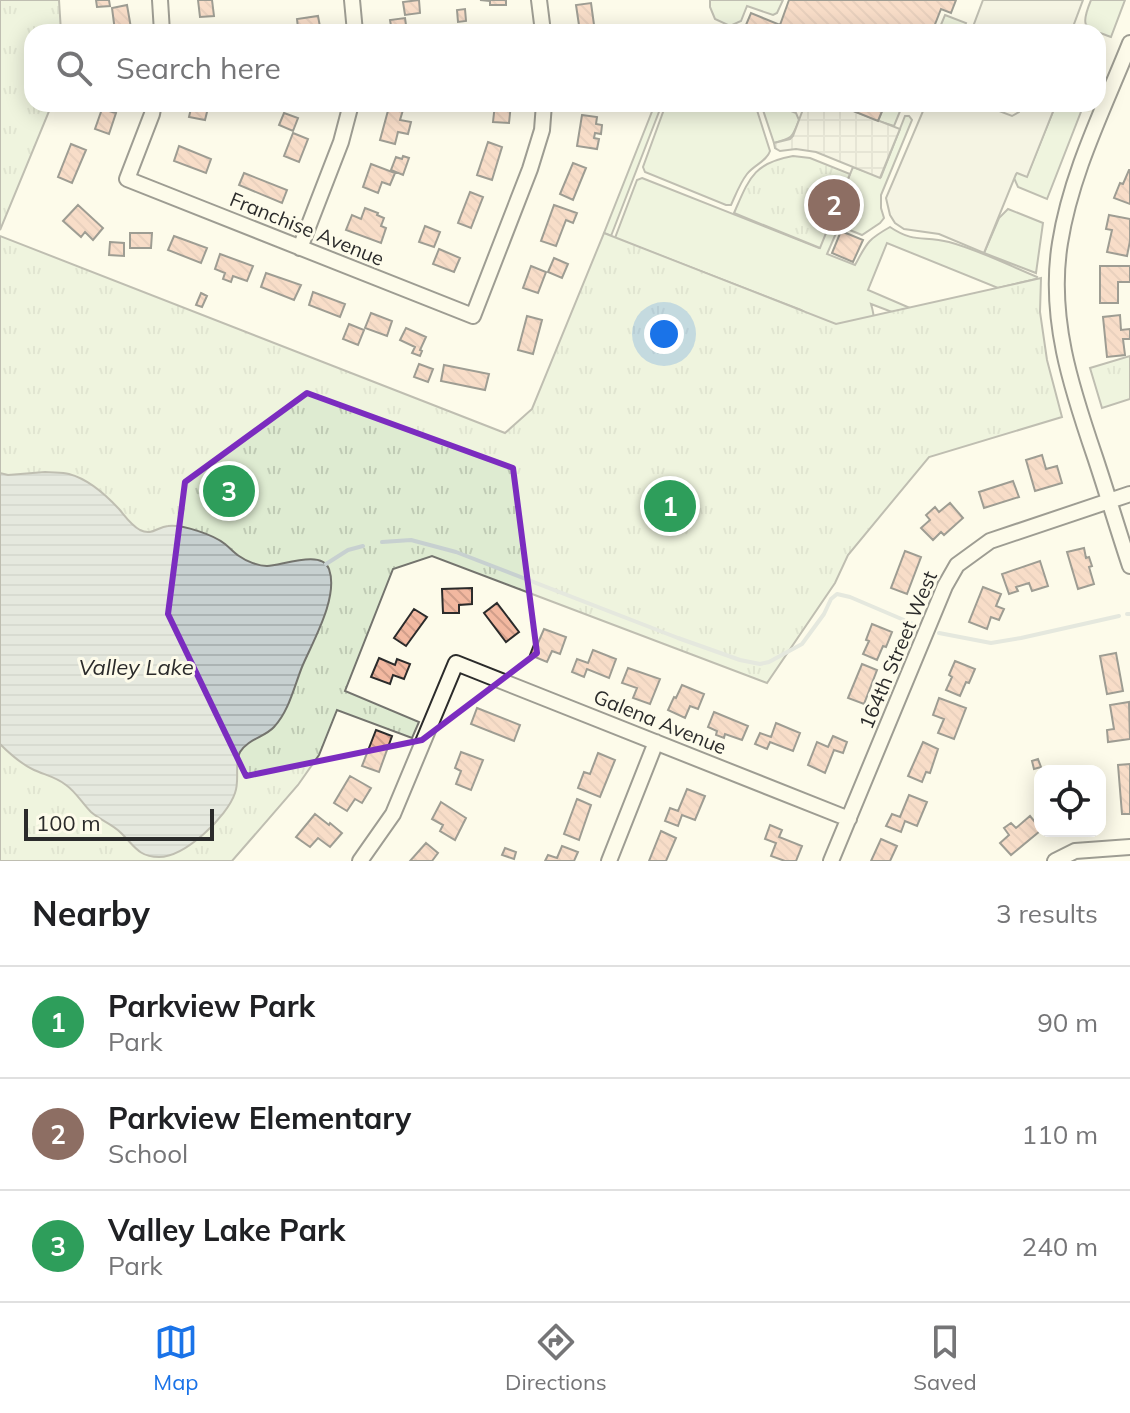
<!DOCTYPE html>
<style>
:root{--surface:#fff;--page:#f6f6f6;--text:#202124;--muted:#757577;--line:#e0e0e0;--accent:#1a73e8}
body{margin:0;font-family:Mulish,sans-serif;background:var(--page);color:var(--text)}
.controls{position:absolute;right:24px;bottom:24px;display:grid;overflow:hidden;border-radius:16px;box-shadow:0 4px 20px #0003}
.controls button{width:72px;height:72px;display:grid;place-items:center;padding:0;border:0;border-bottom:2px solid var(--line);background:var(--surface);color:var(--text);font:40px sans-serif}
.scale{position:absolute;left:24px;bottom:20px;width:190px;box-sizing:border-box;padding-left:8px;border:4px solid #2b2b2b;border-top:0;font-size:22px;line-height:28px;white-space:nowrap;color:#2b2b2b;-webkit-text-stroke:6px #fdfbea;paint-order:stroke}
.you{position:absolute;left:664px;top:334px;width:28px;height:28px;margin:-20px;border:6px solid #fff;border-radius:50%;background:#1a73e8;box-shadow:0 0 0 12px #1a73e833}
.badge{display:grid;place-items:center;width:52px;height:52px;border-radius:50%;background:var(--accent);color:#fff;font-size:26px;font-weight:700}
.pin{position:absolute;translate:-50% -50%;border:4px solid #fff;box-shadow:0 2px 8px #0006}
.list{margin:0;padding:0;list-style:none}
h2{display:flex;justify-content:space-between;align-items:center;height:104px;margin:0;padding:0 32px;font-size:34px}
h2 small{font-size:26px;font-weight:400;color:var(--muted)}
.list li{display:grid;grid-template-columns:52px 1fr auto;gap:24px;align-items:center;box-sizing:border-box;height:112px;padding:0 32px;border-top:2px solid var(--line)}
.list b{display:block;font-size:30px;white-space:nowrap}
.list p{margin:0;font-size:26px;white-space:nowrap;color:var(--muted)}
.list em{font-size:26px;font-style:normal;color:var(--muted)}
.icon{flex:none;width:44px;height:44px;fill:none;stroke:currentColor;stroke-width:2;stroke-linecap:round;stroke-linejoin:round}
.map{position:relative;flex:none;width:1130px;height:861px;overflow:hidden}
.search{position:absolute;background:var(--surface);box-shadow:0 4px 20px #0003;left:24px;right:24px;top:24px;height:88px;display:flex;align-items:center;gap:20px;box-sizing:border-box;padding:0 28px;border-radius:24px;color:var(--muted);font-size:30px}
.sheet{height:440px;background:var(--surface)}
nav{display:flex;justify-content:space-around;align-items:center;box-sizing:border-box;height:112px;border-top:2px solid var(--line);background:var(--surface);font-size:22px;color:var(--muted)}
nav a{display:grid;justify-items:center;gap:4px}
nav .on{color:var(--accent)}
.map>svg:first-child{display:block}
</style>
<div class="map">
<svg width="1130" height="861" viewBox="0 0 1130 861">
<defs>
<pattern id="park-tufts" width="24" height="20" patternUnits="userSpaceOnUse" patternTransform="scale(2)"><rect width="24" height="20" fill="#deebd1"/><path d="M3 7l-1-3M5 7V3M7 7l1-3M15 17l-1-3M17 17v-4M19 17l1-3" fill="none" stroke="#bfcab4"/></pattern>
<pattern id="plaza-grid" width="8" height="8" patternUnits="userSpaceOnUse" patternTransform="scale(2)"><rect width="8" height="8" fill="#eceadb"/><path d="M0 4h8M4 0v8" fill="none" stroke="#cbc9bc"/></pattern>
<pattern id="water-rules" width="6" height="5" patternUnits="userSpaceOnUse" patternTransform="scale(2)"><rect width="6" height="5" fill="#c7d0d0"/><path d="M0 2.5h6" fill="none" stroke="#abb3b3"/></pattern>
<pattern id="building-back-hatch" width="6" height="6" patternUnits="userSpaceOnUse" patternTransform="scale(2)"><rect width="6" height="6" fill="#f2b8a0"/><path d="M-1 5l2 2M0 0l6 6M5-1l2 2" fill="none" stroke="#d09e8a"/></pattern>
</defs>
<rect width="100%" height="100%" fill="#fdfbea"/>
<path fill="#deebd1" stroke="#74746e" stroke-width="2" d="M 710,0 L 783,0 L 777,13 L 773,15 L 747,6 L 741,21 L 730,26 L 715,19 L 710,7 Z
M 1091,0 L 1125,0 L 1111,37 C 1085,27 1079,29 1091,0 Z
M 945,15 L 966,23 L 963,32 L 938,32 Z
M 655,104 L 662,104 L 611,236 L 604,233 Z
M 666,104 L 755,104 L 770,151 C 767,161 754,165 747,174 C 740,183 736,194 731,205 L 726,205 L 645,172 L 643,167 Z
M 761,104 L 774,104 L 796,113 L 799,120 C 792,138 793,138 774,143 Z
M 885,104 L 903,104 L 894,126 L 878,121 Z
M 1056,104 L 1084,104 L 1047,199 L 1018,187 L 1014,178 L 1017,172 L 1027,176 Z
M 905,116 L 909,116 L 912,120 L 881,195 L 881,208 L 884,218 L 880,223 L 862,235 L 830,222 L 853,167 L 881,177 Z
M 642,178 L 819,248 L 828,227 L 837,231 L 827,254 L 855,265 C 867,243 867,240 890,227 C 915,244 924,235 949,242 C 979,250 1008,265 1037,277 L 1036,279 L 998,288 L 887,243 L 868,290 L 910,308 L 892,312 L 871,304 C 877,324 873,329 866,348 L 801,310 L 615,238 L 637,180 Z
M 1008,209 L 1043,223 L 1036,273 L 984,253 L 999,218 Z"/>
<path fill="url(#park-tufts)" stroke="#74746e" stroke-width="2" d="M 0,0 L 59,0 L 61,32 L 32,32 L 32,104 L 52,104 L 0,230 Z
M 793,156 L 810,158 L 850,174 L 820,248 L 734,213 C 749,179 753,163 793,156 Z
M 604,233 L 836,324 L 1041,278 L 1040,312 L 1047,360 L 1062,417 L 929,457 L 848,555 L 835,583 L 767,683 L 432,556 L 393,569 L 345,691 L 419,722 L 412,738 L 337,710 L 319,755 L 298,785 L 232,861 L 0,861 L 0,236 L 505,433 L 532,409 Z
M 1130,356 L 1130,399 L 1102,408 L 1090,368 Z"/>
<path fill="#eceadb" stroke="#74746e" stroke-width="2" d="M 983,0 L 1083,0 L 1071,32 L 971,32 Z
M 926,104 L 981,104 L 1012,116 L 1019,112 L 1023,104 L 1056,104 L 1027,177 L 1017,173 L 1016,174 L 984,253 L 939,234 L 904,229 L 895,223 L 890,215 L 886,198 Z"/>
<path fill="url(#plaza-grid)" stroke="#74746e" stroke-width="2" d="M 805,104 L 836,104 L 900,129 L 880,178 L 816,152 L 796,149 L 780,151 L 775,148 L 774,143 L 790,139 L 793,136 Z"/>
<path fill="url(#water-rules)" stroke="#74746e" stroke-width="2" d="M 45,472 C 53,473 62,472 69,474 C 88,479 106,495 119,509 C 125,516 131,525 140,530 C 152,536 157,527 168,526 C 182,524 214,535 225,544 C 230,548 234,553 239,556 C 246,561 258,566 267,566 C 281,566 322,549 329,569 C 339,597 313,641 302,667 C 294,687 289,711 274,727 C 265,737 248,739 240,752 C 234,764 240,780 235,793 C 227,817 185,857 159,857 C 138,857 134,845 120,832 C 112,824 100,820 91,812 C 82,803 76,792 66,785 C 56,777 45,775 34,770 C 21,764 10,754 0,744 L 0,473 L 8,475 Z"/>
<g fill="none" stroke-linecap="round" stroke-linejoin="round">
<path stroke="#c7d0d0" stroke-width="4" d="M 382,542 L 411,540 L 456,552 L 678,638 L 740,660 L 760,664 L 769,662 L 802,644 L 824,614 L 831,599 L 837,594 L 850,597 L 918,626
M 326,564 L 348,550 L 363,546
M 1127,614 L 1130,614
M 939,633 L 991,643 L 1021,638 L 1119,616"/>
</g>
<path fill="url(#building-back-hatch)" stroke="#2b2b2b" stroke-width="2" d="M 96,0 L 109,0 L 110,6 L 97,7 Z
M 198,0 L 212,0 L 214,16 L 200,17 Z
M 419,0 L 420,13 L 405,15 L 403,2 Z
M 480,0 L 506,0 L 506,5 L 490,5 L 490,1 Z
M 789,0 L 956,0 L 951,13 L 941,9 L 932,32 L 743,32 L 751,13 L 780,25 Z
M 591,3 L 595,32 L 580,32 L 576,5 Z
M 127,5 L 131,28 L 115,31 L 112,8 Z
M 465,9 L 466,21 L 458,22 L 457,10 Z
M 318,16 L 321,32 L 304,32 L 304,27 L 298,28 L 297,19 Z
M 405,18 L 407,32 L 392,32 L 390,20 Z
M 509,26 L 510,32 L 493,32 L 493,28 Z
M 192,104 L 209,104 L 205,120 L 189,117 Z
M 495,104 L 511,104 L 509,123 L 493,122 Z
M 836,104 L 885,104 L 878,121 Z
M 389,107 L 403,110 L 400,120 L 411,122 L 408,134 L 398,132 L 395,144 L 380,140 Z
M 102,109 L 116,113 L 109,134 L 95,129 Z
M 284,113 L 298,118 L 293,131 L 279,125 Z
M 582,115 L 597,117 L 596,124 L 602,125 L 601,134 L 595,133 L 594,138 L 599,139 L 597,149 L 577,146 Z
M 293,133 L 308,139 L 299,162 L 284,156 Z
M 488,142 L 502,147 L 492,180 L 477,175 Z
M 71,144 L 86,150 L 72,183 L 58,177 Z
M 179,146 L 211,159 L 206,173 L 174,161 Z
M 403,156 L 409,158 L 403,175 L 391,170 L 396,157 L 402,159 Z
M 573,163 L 586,168 L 573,200 L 560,194 Z
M 371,164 L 395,173 L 390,185 L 382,182 L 378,193 L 363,187 Z
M 1129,170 L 1130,170 L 1130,204 L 1114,198 L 1120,183 L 1123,184 Z
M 244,173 L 287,190 L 282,203 L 239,185 Z
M 470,192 L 483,197 L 471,228 L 458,223 Z
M 78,205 L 103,228 L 93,240 L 85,232 L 81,237 L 63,221 Z
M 554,205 L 577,213 L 573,223 L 566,220 L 556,246 L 541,241 Z
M 365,208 L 378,213 L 377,215 L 384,218 L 381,226 L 386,228 L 381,243 L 346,230 L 352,215 L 361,219 Z
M 1109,215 L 1130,219 L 1130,241 L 1127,256 L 1107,252 L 1112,230 L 1106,229 Z
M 425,226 L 440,232 L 434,247 L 419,242 Z
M 841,231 L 863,240 L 853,262 L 832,253 Z
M 130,233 L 152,233 L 151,248 L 130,248 Z
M 174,236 L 207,248 L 201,263 L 168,250 Z
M 110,242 L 124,243 L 124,256 L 109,255 Z
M 439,249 L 460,258 L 454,272 L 433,264 Z
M 220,254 L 253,266 L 247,281 L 233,276 L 231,282 L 223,279 L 225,273 L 215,269 Z
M 554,258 L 568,264 L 562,278 L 548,272 Z
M 531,266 L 546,272 L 538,293 L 523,288 Z
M 1100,266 L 1130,266 L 1130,282 L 1118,282 L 1118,303 L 1100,303 Z
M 266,273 L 301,285 L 294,300 L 261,287 Z
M 313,292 L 345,304 L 340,317 L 309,305 Z
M 201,293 L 207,296 L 202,307 L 196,305 Z
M 371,313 L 392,321 L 387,336 L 365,328 Z
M 1120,315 L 1121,330 L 1130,329 L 1130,339 L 1123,339 L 1125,355 L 1107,357 L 1103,317 Z
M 527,316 L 542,320 L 533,354 L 518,350 Z
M 349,324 L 364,330 L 358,345 L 343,339 Z
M 406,328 L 426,337 L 420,350 L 422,351 L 420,356 L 412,353 L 415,347 L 400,340 Z
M 419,364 L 433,369 L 428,382 L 414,377 Z
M 444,365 L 489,374 L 485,390 L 441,381 Z
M 1042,455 L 1046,469 L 1057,466 L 1062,483 L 1035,491 L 1026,460 Z
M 1013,481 L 1019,497 L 984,508 L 979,492 Z
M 950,503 L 963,518 L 944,535 L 941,532 L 933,540 L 921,528 L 930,520 L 926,515 L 935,507 L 939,512 Z
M 1084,548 L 1086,558 L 1089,557 L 1092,566 L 1089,567 L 1094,584 L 1078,589 L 1067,552 Z
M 905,551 L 921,557 L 907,594 L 891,588 Z
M 1040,561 L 1048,586 L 1032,591 L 1029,583 L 1016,587 L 1018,591 L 1009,594 L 1002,574 Z
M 983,587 L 1001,594 L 996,606 L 1004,609 L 999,620 L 991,617 L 987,629 L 969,622 Z
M 472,588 L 472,604 L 459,605 L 459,613 L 443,613 L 442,589 Z
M 497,603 L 519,632 L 506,642 L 484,613 Z
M 414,609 L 427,617 L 406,646 L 394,638 Z
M 872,624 L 892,632 L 886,647 L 883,646 L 877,660 L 863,654 L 869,641 L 866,640 Z
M 544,629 L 566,637 L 560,654 L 552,651 L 547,662 L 530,655 L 535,642 L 538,643 Z
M 593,650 L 616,659 L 609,678 L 587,669 L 584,677 L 572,672 L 577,659 L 588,663 Z
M 1116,653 L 1123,691 L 1107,694 L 1100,656 Z
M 379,658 L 395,665 L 397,659 L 410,664 L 404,679 L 393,675 L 390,684 L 371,677 Z
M 955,661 L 975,669 L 969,683 L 966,682 L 960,696 L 946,690 L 952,677 L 949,675 Z
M 862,664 L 877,670 L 864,704 L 848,698 Z
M 628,668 L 660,679 L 650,704 L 633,698 L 637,688 L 622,683 Z
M 682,685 L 704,694 L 698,709 L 690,706 L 685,718 L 668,710 L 674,697 L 676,698 Z
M 939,698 L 966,708 L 954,739 L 938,733 L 944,719 L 933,715 Z
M 1129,702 L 1130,739 L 1108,742 L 1107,730 L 1114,729 L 1110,705 Z
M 477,708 L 520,725 L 514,741 L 471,724 Z
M 714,712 L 748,726 L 742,740 L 725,734 L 724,738 L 716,735 L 717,731 L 708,727 Z
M 776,723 L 800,733 L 793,751 L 770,742 L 767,749 L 755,744 L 760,733 L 771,737 Z
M 376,730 L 392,736 L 379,772 L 362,766 Z
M 833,736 L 847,742 L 843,753 L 834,750 L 825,773 L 808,765 L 817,742 L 828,747 Z
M 923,742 L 938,749 L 930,773 L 926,772 L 922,782 L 908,776 Z
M 461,752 L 483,760 L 471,790 L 456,784 L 461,771 L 455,768 Z
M 598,753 L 615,760 L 600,797 L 578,788 L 584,772 L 590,774 Z
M 1038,759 L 1041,767 L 1034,769 L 1032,761 Z
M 1130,764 L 1130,814 L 1122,814 L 1118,765 Z
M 350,776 L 371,788 L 362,803 L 355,799 L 347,811 L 334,803 Z
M 687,789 L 705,796 L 695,820 L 682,815 L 678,826 L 665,821 L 670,808 L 678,811 Z
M 909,795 L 927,802 L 917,826 L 905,821 L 901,832 L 886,826 L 892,814 L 900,817 Z
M 577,799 L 591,805 L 579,840 L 564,834 Z
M 441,802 L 466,818 L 455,840 L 440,831 L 443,825 L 432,819 Z
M 315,814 L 329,825 L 330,823 L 342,833 L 330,847 L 318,838 L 310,847 L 296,837 Z
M 1030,816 L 1040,828 L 1040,831 L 1011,855 L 1000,843 L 1009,835 L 1004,828 L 1011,823 L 1016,828 Z
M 770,825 L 782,830 L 779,837 L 802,846 L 796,861 L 785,861 L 771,856 L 776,843 L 765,839 Z
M 661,831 L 676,838 L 666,861 L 649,861 Z
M 881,839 L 897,846 L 890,861 L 871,861 Z
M 426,843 L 438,853 L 432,861 L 410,861 Z
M 562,846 L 578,852 L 574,861 L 545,861 L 548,855 L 557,858 Z
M 505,848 L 516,852 L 514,859 L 502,855 Z"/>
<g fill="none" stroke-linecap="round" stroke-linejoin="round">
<g stroke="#2b2b2b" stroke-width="18">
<path id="minor" d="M 160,0 L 162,32
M 352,0 L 355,32
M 539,0 L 543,32
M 1130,43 C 1104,108 1071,173 1060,243 C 1048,317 1071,387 1095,457 C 1107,493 1118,530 1130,566
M 154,104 L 152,114 L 127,179 L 473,316 L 530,169 L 542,130 L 544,104
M 300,248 L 341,142 L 351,104
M 360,861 L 393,814 L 456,663 L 849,819
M 609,861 L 656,742
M 831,861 L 945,586 L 957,565 L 990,541 L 1130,494
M 1055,861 L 1075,851 L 1130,847"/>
</g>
<use href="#minor" stroke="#fdfbea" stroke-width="14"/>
</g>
<path d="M0 0H1130V861H0ZM 307,393 L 513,468 L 537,653 L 422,740 L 246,776 L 168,614 L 185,482 Z" fill="#fdfbea" fill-opacity=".55" fill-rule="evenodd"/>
<path fill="none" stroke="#7b2cbf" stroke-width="6" stroke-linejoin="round" d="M 307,393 L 513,468 L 537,653 L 422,740 L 246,776 L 168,614 L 185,482 Z"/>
<g text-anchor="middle" stroke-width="6" stroke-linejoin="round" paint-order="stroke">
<g font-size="20" fill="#2b2b2b" stroke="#fdfbea">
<text transform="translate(307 229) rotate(22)" y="7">Franchise Avenue</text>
<text transform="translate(898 650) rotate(-67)" y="7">164th Street West</text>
<text transform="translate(660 722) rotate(22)" y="7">Galena Avenue</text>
</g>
<g font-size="22" font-style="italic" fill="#2b2b2b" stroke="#fdfbea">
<text x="136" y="675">Valley Lake</text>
</g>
</g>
</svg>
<div class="controls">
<button><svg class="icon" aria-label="locate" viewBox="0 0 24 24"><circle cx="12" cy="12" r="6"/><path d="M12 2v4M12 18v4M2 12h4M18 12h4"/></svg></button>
</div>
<div class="scale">100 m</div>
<div class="you"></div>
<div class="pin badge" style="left:670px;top:506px;background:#2e9e5b">1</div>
<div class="pin badge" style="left:834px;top:205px;background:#8d6e63">2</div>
<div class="pin badge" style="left:229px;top:491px;background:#2e9e5b">3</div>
<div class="search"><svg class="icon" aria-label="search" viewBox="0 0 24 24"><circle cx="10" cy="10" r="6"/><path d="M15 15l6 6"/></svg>Search here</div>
</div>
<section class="sheet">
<h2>Nearby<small>3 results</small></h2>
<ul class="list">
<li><span class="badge" style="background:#2e9e5b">1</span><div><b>Parkview Park</b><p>Park</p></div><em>90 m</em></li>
<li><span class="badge" style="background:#8d6e63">2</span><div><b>Parkview Elementary</b><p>School</p></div><em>110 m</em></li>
<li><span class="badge" style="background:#2e9e5b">3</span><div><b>Valley Lake Park</b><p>Park</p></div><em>240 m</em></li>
</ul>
</section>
<nav>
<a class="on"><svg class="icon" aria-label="map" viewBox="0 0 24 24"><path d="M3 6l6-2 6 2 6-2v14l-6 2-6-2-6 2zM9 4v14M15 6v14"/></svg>Map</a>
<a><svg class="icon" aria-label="directions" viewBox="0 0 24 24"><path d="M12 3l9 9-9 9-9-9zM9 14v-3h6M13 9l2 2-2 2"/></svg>Directions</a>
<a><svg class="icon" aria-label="saved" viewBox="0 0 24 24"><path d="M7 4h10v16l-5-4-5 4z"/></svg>Saved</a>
</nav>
